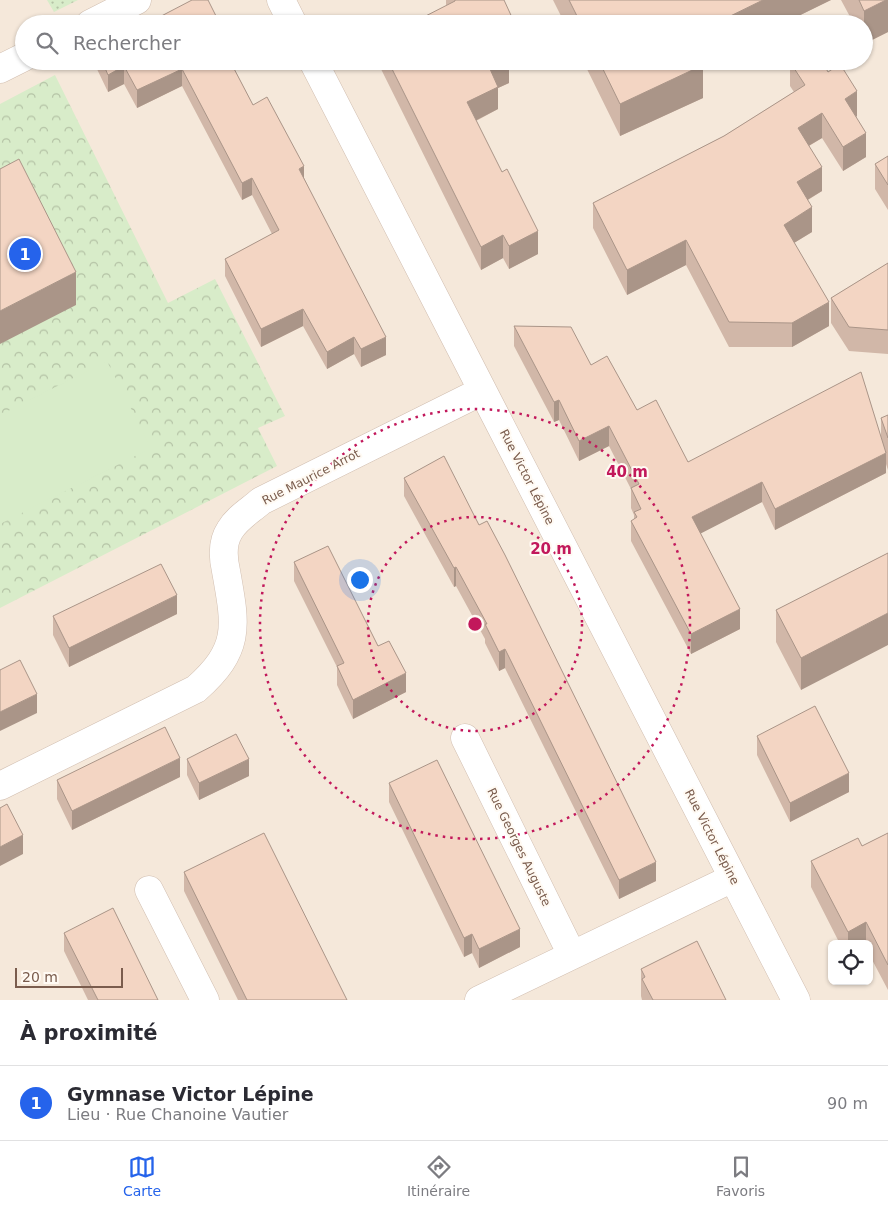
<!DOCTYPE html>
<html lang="fr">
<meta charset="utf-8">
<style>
:root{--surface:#fff;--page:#f2f2f3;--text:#2b2b33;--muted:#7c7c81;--line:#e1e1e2;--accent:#2563eb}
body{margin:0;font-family:"DejaVu Sans",sans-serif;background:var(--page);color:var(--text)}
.controls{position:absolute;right:15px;bottom:15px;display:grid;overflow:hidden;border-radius:8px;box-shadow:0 1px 4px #0004}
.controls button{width:45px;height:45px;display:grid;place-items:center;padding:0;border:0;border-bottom:1px solid var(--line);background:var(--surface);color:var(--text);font:25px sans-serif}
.scale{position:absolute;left:15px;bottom:12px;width:108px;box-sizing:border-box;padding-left:5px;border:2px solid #7a5c4d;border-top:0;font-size:14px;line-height:18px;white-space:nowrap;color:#7a5c4d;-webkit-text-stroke:4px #fffaf3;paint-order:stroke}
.you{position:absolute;left:359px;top:579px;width:18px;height:18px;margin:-12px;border:4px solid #fff;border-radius:50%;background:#1a73e8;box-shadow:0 0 0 8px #1a73e833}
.badge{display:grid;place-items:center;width:32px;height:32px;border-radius:50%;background:var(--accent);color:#fff;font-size:16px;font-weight:700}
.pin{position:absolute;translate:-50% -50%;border:2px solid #fff;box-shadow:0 1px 5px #0006}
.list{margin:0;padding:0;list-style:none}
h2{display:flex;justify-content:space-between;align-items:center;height:65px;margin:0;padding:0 20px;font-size:21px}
h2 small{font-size:16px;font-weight:400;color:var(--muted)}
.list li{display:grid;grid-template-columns:32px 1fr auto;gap:15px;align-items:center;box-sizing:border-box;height:75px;padding:0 20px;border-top:1px solid var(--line)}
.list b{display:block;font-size:19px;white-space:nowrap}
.list p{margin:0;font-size:16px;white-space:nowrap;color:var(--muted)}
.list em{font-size:16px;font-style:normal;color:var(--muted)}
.icon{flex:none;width:28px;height:28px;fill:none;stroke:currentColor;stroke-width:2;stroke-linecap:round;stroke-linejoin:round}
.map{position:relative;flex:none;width:888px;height:1000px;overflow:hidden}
.search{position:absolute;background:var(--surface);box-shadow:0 1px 4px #0004;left:15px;right:15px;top:15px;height:55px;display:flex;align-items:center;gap:12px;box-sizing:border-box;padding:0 18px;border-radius:28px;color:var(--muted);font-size:19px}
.sheet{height:140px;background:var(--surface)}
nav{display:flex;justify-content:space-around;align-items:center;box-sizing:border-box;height:70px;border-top:1px solid var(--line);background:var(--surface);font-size:14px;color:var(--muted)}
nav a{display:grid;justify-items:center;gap:2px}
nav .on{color:var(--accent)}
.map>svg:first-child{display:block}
</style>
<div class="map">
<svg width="888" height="1000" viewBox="0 0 888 1000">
<defs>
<pattern id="grass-dots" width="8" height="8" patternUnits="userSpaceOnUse" patternTransform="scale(1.25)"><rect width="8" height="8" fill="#d8ecc9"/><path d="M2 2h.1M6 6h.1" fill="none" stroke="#b4c2a5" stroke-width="1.8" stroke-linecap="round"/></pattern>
<pattern id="park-crowns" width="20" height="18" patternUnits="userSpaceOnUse" patternTransform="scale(1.25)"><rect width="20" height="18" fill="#d8ecc9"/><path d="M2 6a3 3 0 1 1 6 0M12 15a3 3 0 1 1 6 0" fill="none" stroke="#b4c2a5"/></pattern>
</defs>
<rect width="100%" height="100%" fill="#fdf6ec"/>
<path fill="#f5e8da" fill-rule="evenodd" d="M 0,0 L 888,0 L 888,1000 L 0,1000 ZM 24,24 L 864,24 L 864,61 L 24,61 ZM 832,944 L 869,944 L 869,981 L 832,981 Z"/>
<path fill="url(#grass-dots)" d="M 47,0 L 78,0 L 54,12 Z"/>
<path fill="url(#park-crowns)" d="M 55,75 L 168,303 L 215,279 L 285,416 L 258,428 L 277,466 L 0,608 L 0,104 Z"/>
<path fill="#d8ecc9" d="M 107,361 L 151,448 L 0,524 L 0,415 Z"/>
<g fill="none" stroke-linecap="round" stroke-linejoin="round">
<g stroke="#d1beb0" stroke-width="29">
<path id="minor" d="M 281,0 L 293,24
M 90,24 L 137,0
M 313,61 L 796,1000
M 0,69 L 24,57
M 465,738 L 572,955
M 0,786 L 196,689 C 241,649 236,627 226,571 C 223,558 222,542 230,530 C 237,518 251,510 261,501 L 482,391
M 149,890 L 205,1000
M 479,1000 L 733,878"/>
</g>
<use href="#minor" stroke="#fff" stroke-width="28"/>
</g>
<path fill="#d1b7a8" d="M 446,0 L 504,0 L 446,5 Z
M 553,0 L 831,0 L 782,24 L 565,24 Z
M 841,0 L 888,0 L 888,32 L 864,44 L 864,24 L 854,24 Z
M 96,61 L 230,61 L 253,105 L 304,178 L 386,355 L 361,367 L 354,354 L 327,369 L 303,326 L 261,347 L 225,276 L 225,259 L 272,234 L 252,195 L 242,200 L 182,86 L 137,108 L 124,84 L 108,92 L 96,67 Z
M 378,61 L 522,61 L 509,68 L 509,83 L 498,88 L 498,109 L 476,121 L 538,254 L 509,269 L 503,258 L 481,270 L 378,63 Z
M 583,61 L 704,61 L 702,62 L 703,98 L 620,136 Z
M 790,62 L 857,116 L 856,117 L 866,157 L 843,171 L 822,138 L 809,146 L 822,191 L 808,200 L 812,232 L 794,243 L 829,326 L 792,347 L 729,347 L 686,265 L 627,295 L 593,228 L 593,203 L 724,136 L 794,92 L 790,86 Z
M 888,156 L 888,210 L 875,189 L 875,164 Z
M 888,263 L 888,354 L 849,351 L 831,323 L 831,298 Z
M 514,326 L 591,365 L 637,410 L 688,462 L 881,437 L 881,418 L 888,415 L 888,470 L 886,464 L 886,473 L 775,530 L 762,502 L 700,533 L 740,629 L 691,654 L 631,541 L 631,521 L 634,519 L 634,515 L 631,508 L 631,489 L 609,446 L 579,461 L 559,420 L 554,422 L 514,346 Z
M 404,478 L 656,881 L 619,899 L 505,668 L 499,671 L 485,643 L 485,639 L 456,586 L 454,587 L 404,496 Z
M 888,553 L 801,690 L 776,642 L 776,610 Z
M 294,562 L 378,646 L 406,692 L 353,719 L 337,685 L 337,667 L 294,581 Z
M 177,614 L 69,667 L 53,635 L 53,616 Z
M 757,736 L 849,792 L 790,822 L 757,755 Z
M 187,759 L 249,776 L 199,800 L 187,775 Z
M 180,777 L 72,830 L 57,799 L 57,780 Z
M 389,783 L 520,947 L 479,968 L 472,953 L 464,957 L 389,802 Z
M 888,833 L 888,990 L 869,954 L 869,944 L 840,944 L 811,887 L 811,861 L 862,846 Z
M 184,872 L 347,1000 L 238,1000 L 184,891 Z
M 64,933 L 158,1000 L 88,1000 L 64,951 Z
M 641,969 L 726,1000 L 642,1000 L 641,996 Z"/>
<path fill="#aa9588" d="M 763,0 L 831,0 L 782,24 L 714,24 Z
M 886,0 L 888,0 L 888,32 L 864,44 L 864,11 Z
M 503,61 L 522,61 L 509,68 L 509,83 L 498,88 L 498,109 L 467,125 L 467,102 L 490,69 Z
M 703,65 L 703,98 L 620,136 L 620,104 Z
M 124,66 L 124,84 L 108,92 L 108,75 Z
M 182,69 L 182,86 L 137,108 L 137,90 Z
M 857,91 L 857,116 L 845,124 L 845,99 Z
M 822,113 L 822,138 L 798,152 L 798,128 Z
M 866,133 L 866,157 L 843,171 L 843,147 Z
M 304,166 L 304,184 L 299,169 Z
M 822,167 L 822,191 L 797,206 L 797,182 Z
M 252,178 L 252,195 L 242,200 L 242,183 Z
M 812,207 L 812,232 L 784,249 L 784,225 Z
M 538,231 L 538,254 L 509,269 L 509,246 Z
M 503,235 L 503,258 L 481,270 L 481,247 Z
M 686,240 L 686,265 L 627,295 L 627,270 Z
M 76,272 L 76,305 L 0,344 L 0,311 Z
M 829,302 L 829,326 L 792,347 L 792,323 Z
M 303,309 L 303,326 L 261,347 L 261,329 Z
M 354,337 L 354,354 L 327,369 L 327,352 Z
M 386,337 L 386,355 L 361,367 L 361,349 Z
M 559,400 L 559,420 L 554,422 L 554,402 Z
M 609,426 L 609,446 L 579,461 L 579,441 Z
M 886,453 L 886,473 L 775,530 L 775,509 Z
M 762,482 L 762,502 L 692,538 L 692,517 Z
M 456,567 L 456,586 L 454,587 L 454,568 Z
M 177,595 L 177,614 L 69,667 L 69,648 Z
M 740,609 L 740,629 L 691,654 L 691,634 Z
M 888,613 L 888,645 L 801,690 L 801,658 Z
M 505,649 L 505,668 L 499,671 L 499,652 Z
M 406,673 L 406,692 L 353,719 L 353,700 Z
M 37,694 L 37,713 L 0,731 L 0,712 Z
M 180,758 L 180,777 L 72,830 L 72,811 Z
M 249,759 L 249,776 L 199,800 L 199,783 Z
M 849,773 L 849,792 L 790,822 L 790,803 Z
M 23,835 L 23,854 L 0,866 L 0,847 Z
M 656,862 L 656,881 L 619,899 L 619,880 Z
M 866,922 L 866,944 L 848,944 L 848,932 Z
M 520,929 L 520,947 L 479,968 L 479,949 Z
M 472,934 L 472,953 L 464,957 L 464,938 Z"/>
<path fill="#f3d5c3" stroke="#aa9588" d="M 192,0 L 208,0 L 220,24 L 146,24 Z
M 455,0 L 504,0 L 515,24 L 410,24 L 455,1 Z
M 569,0 L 763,0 L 714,24 L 581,24 Z
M 859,0 L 886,0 L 864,11 Z
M 102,61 L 230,61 L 253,105 L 267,97 L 304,166 L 299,169 L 386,337 L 361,349 L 354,337 L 327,352 L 303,309 L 261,329 L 225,259 L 279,230 L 252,178 L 242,183 L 182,69 L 137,90 L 124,66 L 108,75 Z
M 388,61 L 506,61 L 490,69 L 498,87 L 467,102 L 502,172 L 507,169 L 538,231 L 509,246 L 503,235 L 481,247 Z
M 599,61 L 701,61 L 703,65 L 620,104 Z
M 822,61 L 828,72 L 840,64 L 857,91 L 845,99 L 866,133 L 843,147 L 822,113 L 798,128 L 822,167 L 797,182 L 812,207 L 784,225 L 829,302 L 792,323 L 729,322 L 686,240 L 627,270 L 593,203 L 724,136 L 805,85 L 790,62 Z
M 888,156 L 888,185 L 875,164 Z
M 19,159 L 76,272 L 0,311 L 0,169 Z
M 888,263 L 888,330 L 849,327 L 831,298 Z
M 514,326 L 571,327 L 591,365 L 607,356 L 637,410 L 656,400 L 688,462 L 861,372 L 886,453 L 775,509 L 762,482 L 692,517 L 740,609 L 691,634 L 631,521 L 637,517 L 634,512 L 641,509 L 631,488 L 639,484 L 609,426 L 579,441 L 559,400 L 554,402 Z
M 888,415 L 888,438 L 881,418 Z
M 444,456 L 479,525 L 487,521 L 505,555 L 656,862 L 619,880 L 505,649 L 499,652 L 485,624 L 487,624 L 456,567 L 454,568 L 404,478 Z
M 328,546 L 378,646 L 389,641 L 406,673 L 353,700 L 337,666 L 344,663 L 294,562 Z
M 888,553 L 888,613 L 801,658 L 776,610 Z
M 161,564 L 177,595 L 69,648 L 53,616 Z
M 20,660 L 37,694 L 0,712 L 0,670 Z
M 815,706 L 849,773 L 790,803 L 757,736 Z
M 165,727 L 180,758 L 72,811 L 57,780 Z
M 236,734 L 249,759 L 199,783 L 187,759 Z
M 437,760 L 520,929 L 479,949 L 472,934 L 464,938 L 389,783 Z
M 7,804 L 23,835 L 0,847 L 0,808 Z
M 264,833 L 347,1000 L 247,1000 L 184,872 Z
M 888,833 L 888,965 L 866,922 L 848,932 L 811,861 L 858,838 L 862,846 Z
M 113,908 L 158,1000 L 98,1000 L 64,933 Z
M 697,941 L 726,1000 L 653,1000 L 642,979 L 645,977 L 641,969 Z"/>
<g fill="none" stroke="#c2185b" stroke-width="2.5" stroke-dasharray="2.5 5">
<circle cx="475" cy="624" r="107"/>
<circle cx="475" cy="624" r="215"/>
</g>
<g text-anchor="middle" stroke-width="4" stroke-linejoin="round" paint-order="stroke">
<g font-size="12" fill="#7a5c4d" stroke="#fffaf3">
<text transform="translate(311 477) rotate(-27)" y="4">Rue Maurice Arrot</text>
<text transform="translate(527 477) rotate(63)" y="4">Rue Victor Lépine</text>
<text transform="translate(712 837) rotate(63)" y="4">Rue Victor Lépine</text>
<text transform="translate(519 847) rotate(64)" y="4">Rue Georges Auguste</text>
</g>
</g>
<circle cx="475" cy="624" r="8" fill="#c2185b" stroke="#fffaf3" stroke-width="2.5"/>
<g font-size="15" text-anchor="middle" font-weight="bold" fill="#c2185b" stroke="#fffaf3" stroke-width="4" stroke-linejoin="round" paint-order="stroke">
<text x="627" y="477">40 m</text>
<text x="551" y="554">20 m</text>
</g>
</svg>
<div class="controls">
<button><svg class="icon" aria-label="locate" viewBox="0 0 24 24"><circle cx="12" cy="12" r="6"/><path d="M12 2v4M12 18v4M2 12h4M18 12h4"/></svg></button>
</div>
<div class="scale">20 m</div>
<div class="you"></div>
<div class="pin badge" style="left:25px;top:254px">1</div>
<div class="search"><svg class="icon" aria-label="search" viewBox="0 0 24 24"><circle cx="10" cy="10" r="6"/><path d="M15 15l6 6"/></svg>Rechercher</div>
</div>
<section class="sheet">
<h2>À proximité<small></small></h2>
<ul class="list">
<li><span class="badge">1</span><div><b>Gymnase Victor Lépine</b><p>Lieu · Rue Chanoine Vautier</p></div><em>90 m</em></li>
</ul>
</section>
<nav>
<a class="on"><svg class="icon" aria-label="map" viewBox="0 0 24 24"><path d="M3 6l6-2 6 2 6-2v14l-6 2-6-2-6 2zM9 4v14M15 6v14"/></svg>Carte</a>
<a><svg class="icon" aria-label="directions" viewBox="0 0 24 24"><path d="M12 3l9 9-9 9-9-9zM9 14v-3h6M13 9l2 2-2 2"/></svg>Itinéraire</a>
<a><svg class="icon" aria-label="saved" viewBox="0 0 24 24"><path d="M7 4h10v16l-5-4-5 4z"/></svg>Favoris</a>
</nav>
